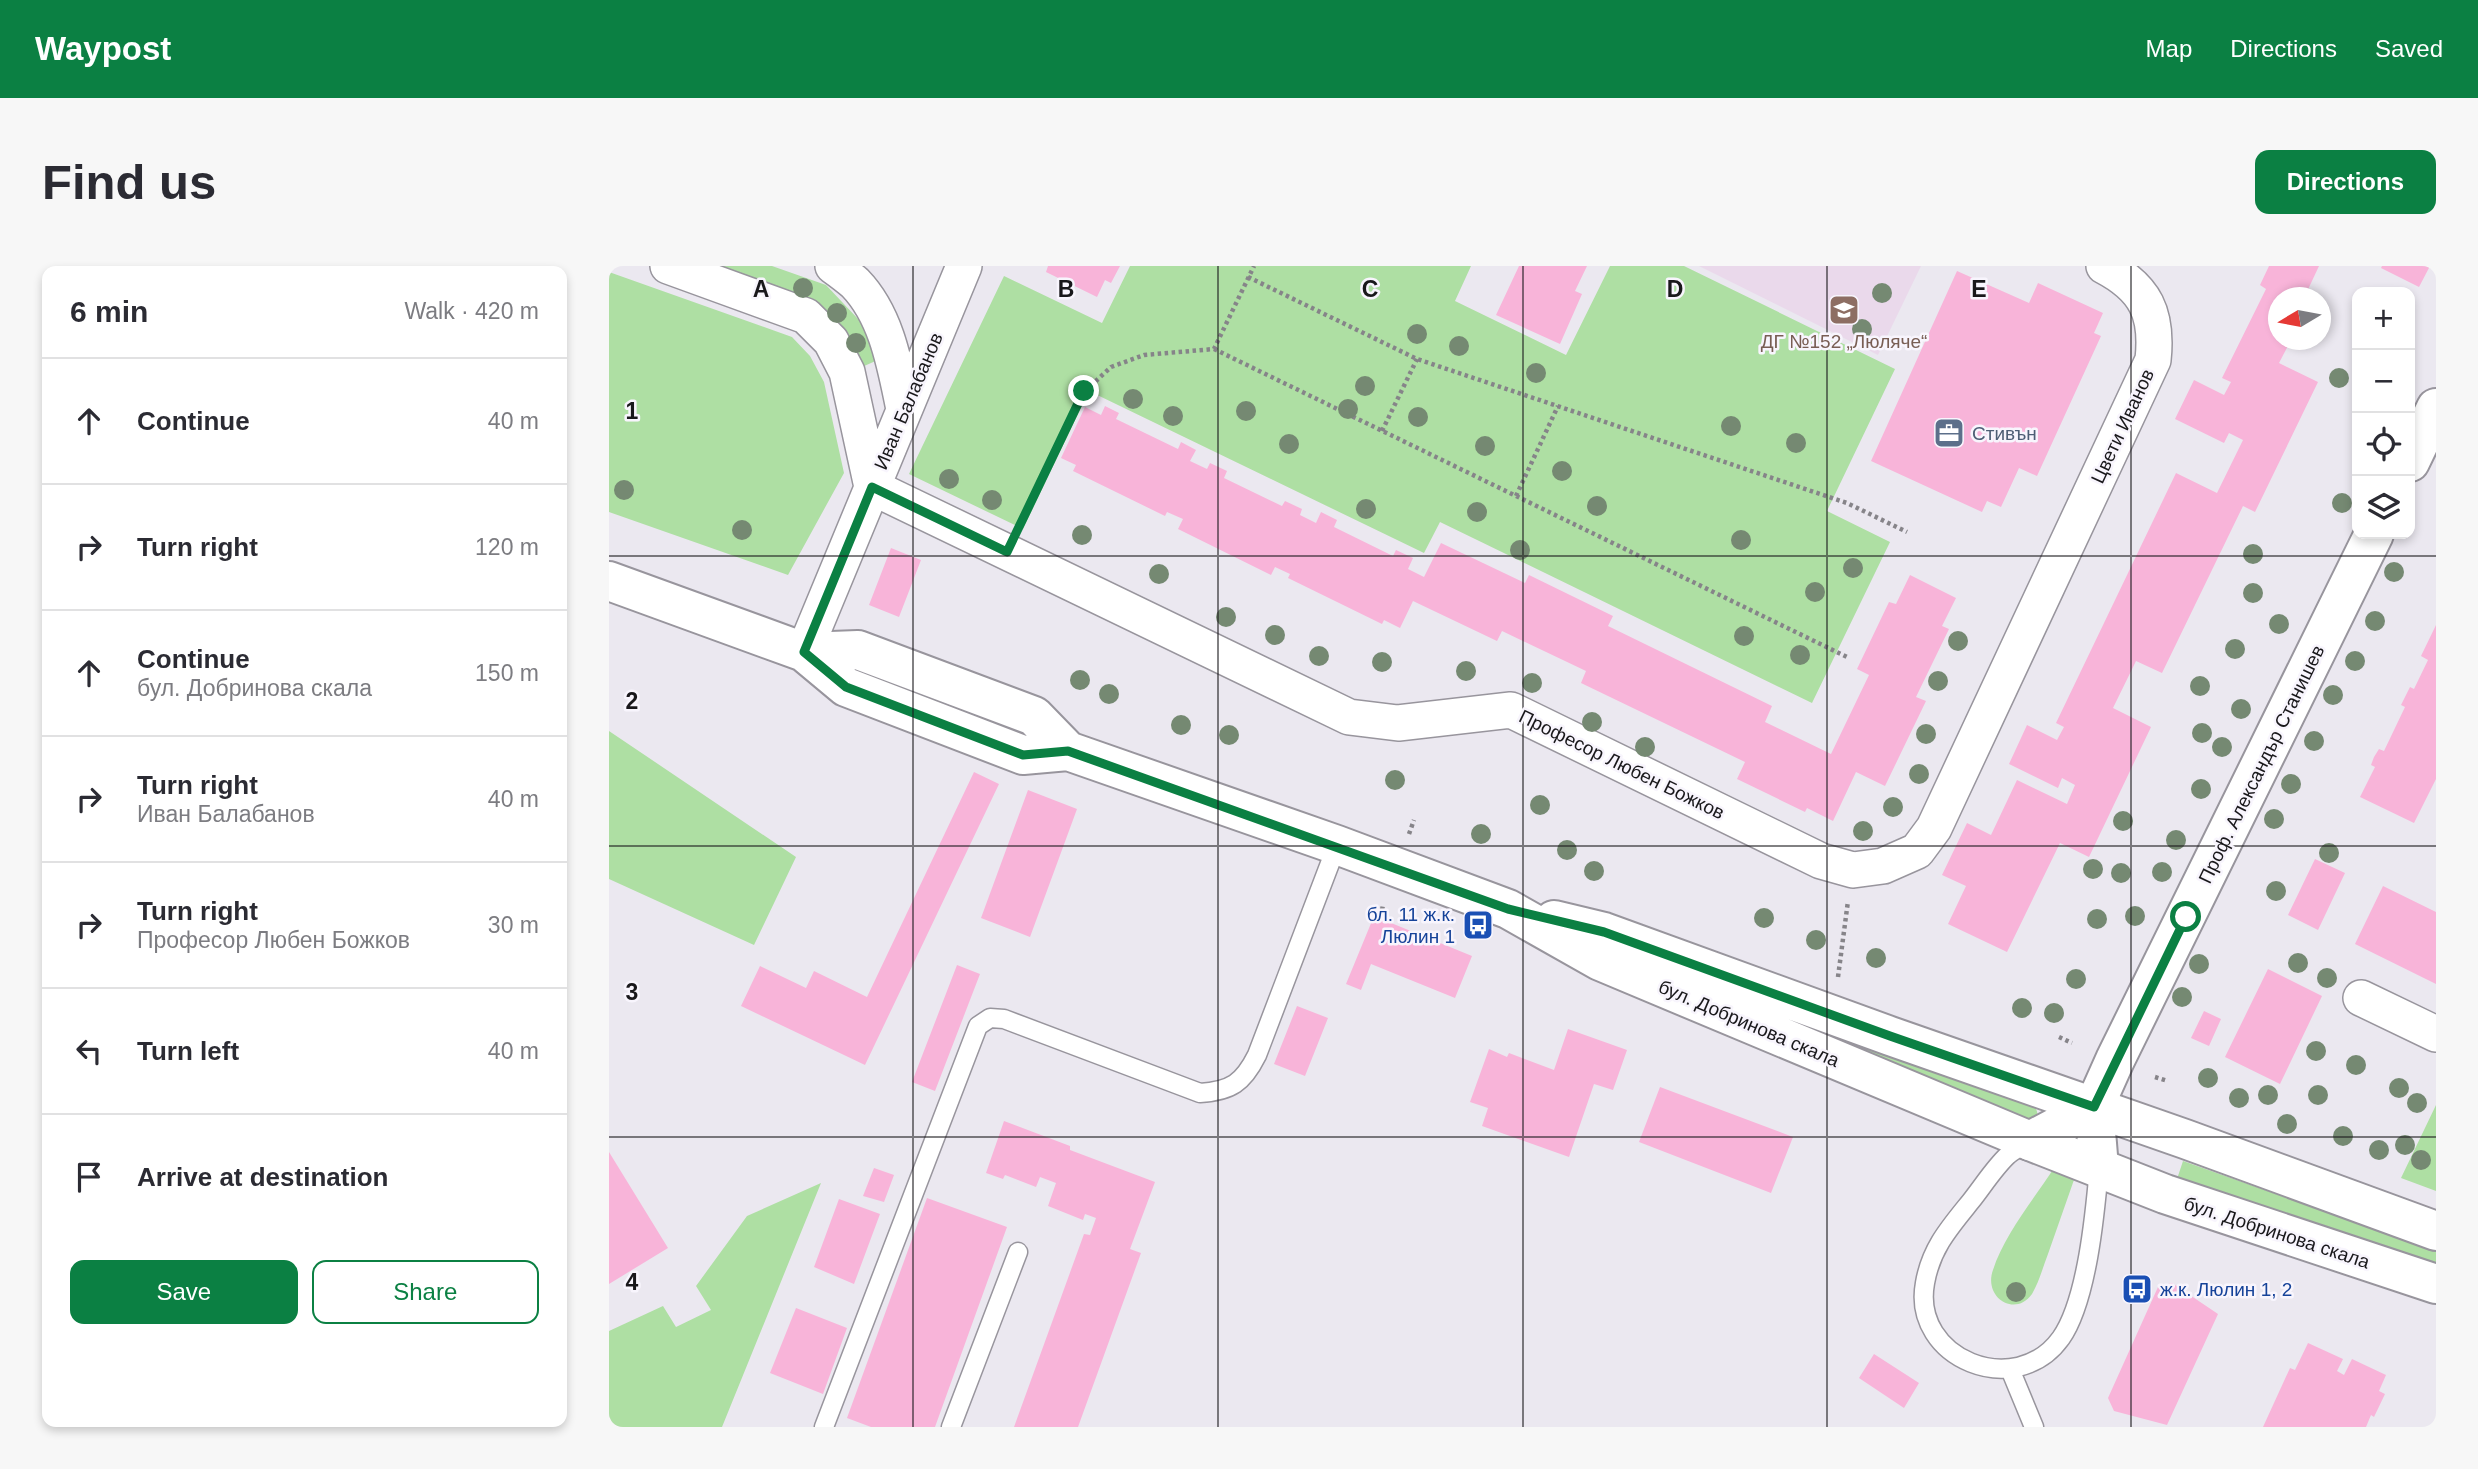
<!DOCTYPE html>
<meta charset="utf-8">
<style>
:root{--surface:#fff;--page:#f7f7f7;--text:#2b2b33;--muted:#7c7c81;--line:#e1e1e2;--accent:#0b8043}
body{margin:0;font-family:Helvetica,sans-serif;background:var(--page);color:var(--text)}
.controls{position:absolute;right:21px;top:21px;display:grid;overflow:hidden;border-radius:14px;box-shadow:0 4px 10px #0003}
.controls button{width:63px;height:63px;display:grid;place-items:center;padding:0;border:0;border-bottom:2px solid var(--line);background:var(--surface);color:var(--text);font:35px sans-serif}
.compass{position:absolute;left:1659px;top:21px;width:63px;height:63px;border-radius:50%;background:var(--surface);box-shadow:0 4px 10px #0003;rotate:260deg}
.stop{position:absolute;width:21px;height:21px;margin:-16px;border:5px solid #0b8043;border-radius:50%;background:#fff}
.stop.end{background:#0b8043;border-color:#fff;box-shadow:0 2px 7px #0008}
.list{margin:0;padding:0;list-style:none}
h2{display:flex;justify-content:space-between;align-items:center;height:91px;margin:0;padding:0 28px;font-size:30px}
h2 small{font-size:23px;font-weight:400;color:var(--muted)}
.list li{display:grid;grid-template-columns:46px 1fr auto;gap:21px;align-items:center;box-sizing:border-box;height:126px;padding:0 28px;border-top:2px solid var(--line)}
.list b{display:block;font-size:26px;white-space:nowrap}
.list p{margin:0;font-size:23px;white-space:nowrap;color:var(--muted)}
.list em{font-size:23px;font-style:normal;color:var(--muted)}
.actions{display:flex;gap:14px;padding:21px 28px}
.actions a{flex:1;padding:16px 0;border:2px solid var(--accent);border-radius:14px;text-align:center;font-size:24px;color:var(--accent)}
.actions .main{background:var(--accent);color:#fff}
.icon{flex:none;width:38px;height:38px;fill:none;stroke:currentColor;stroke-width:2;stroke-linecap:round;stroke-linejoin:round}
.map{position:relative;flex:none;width:1827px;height:1161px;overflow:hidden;border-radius:14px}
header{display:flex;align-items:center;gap:42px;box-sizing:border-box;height:98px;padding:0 35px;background:var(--accent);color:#fff}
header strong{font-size:33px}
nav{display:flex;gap:38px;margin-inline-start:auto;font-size:24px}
.intro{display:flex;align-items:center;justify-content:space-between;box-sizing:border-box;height:168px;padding:0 42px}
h1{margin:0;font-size:49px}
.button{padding:18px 32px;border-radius:14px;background:var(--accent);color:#fff;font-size:24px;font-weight:700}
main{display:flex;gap:42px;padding:0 42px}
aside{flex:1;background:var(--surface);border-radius:14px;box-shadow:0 4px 10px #0003}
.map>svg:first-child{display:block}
</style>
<header>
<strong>Waypost</strong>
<nav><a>Map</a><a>Directions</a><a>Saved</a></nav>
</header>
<div class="intro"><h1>Find us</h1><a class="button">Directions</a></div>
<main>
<aside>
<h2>6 min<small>Walk · 420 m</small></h2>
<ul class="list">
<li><svg class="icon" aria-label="ahead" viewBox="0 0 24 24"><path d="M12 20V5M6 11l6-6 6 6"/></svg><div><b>Continue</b></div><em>40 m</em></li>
<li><svg class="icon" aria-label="right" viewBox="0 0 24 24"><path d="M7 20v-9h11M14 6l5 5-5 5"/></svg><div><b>Turn right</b></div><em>120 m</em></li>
<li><svg class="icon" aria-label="ahead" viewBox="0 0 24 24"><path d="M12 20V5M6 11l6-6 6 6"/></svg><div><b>Continue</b><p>бул. Добринова скала</p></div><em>150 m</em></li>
<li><svg class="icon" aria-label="right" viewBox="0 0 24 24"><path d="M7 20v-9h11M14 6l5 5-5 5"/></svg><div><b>Turn right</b><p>Иван Балабанов</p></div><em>40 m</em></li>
<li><svg class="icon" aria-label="right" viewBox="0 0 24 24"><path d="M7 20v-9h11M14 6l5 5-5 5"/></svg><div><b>Turn right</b><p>Професор Любен Божков</p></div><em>30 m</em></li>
<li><svg class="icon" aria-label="left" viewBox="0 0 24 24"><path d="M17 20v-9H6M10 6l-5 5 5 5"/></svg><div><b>Turn left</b></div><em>40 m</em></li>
<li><svg class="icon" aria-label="arrive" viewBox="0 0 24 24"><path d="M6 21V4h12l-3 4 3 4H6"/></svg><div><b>Arrive at destination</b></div></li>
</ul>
<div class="actions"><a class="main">Save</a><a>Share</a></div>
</aside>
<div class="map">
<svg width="1827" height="1161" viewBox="0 0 1827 1161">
<rect width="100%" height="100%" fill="#ebe8f0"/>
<path fill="#ead9eb" d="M 1090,0 L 1312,0 L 1269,89 Z"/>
<path fill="#aedfa3" d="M 104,0 L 163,0 L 217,19 L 250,54 L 271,93 L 253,101 Z
M 521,0 L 862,0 L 846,35 L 957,89 L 1001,0 L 1075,0 L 1286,103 L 1218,245 L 1281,276 L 1203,437 L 831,256 L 815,287 L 480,125 L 414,263 L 300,208 L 395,10 L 493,57 Z
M 0,6 L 183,71 L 201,90 L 215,116 L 235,207 L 179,309 L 0,246 Z
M 0,465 L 187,591 L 145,679 L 0,613 Z
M 1070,710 L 1425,840 C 1430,846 1429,851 1424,856 Z
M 1827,839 L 1827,925 L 1792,912 Z
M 1574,895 L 1827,985 L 1827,1003 L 1567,916 Z
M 1445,902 L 1466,911 C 1457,937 1448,962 1439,988 C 1434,1001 1430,1016 1423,1028 C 1406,1052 1374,1031 1384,1004 C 1395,969 1425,933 1445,902 Z
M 212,917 L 113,1161 L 0,1161 L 0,1065 L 54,1040 L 67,1061 L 102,1044 L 87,1020 L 138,950 Z"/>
<path fill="#f8b4d9" d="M 439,0 L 511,0 L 502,17 L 496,14 L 488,31 L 437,6 Z
M 910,0 L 978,0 L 966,25 L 973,28 L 951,78 L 887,49 Z
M 1660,0 L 1710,0 L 1695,32 L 1670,32 L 1670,74 L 1682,74 L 1670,97 L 1709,116 L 1646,246 L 1634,240 L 1553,407 L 1527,395 L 1504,442 L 1542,461 L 1480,591 L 1451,577 L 1398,686 L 1339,658 L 1357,620 L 1333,609 L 1358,557 L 1382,569 L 1408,514 L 1458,538 L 1466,519 L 1453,512 L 1449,522 L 1400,498 L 1418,459 L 1448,474 L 1455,461 L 1447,457 L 1567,207 L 1608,227 L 1634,174 L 1620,167 L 1615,177 L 1566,153 L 1585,114 L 1615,129 L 1622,116 L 1613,112 L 1657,23 L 1651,19 Z
M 1773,0 L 1821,0 L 1810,21 L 1772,2 Z
M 1348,5 L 1420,37 L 1429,17 L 1494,47 L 1485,67 L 1492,70 L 1428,210 L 1410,202 L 1392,241 L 1378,235 L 1373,246 L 1262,195 Z
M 496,140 L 510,147 L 507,153 L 569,183 L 572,176 L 587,184 L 581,195 L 598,203 L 601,197 L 618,205 L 615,212 L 673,240 L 676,235 L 693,243 L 691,249 L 707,257 L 712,246 L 728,254 L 725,261 L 784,290 L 787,284 L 804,292 L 799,303 L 815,311 L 832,277 L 916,317 L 920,309 L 1004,350 L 999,360 L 1163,440 L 1156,456 L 1222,488 L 1260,409 L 1248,403 L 1280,336 L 1287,338 L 1301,309 L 1347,332 L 1333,360 L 1340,363 L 1307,431 L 1317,435 L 1276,520 L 1247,506 L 1224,555 L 1198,542 L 1196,546 L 1128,513 L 1136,496 L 972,417 L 977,405 L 893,365 L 888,375 L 804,335 L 791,362 L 775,354 L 773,358 L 679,312 L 681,308 L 666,301 L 662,309 L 569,263 L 574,253 L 558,246 L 556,250 L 464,205 L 467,199 L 452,192 L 476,141 L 492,149 Z
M 282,282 L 312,294 L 290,351 L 260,339 Z
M 1827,359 L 1827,513 L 1805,557 L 1751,531 L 1766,501 L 1762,499 L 1765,491 L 1770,483 L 1775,485 L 1796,441 L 1792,439 L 1801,421 L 1805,423 L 1819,394 L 1812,390 Z
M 365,506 L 390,518 L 256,799 L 132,740 L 151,700 L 197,722 L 205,705 L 258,731 Z
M 419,524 L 468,543 L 421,671 L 372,652 Z
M 1706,593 L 1736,607 L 1709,664 L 1679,649 Z
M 1774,620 L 1827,646 L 1827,718 L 1746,678 Z
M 765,650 L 863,690 L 846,732 L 762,698 L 752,724 L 737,718 Z
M 348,699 L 371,708 L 326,825 L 303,816 Z
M 1659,703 L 1713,730 L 1671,818 L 1616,791 Z
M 688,740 L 719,752 L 696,810 L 665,798 Z
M 1595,745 L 1612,753 L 1600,780 L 1582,772 Z
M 959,763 L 1018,784 L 1004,824 L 985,818 L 960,891 L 873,860 L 879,842 L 861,836 L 880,783 L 898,791 L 900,787 L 945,804 Z
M 1051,821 L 1184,871 L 1162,927 L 1030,876 Z
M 395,855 L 461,880 L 461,884 L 546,916 L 521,983 L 532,987 L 469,1161 L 405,1161 L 475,968 L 481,969 L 487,952 L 476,948 L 474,954 L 439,940 L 447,917 L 431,911 L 427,921 L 396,909 L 394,913 L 377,907 Z
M 0,886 L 59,982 L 0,1018 Z
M 265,902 L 285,909 L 275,936 L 254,930 Z
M 318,932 L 398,961 L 326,1161 L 262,1161 L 238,1152 Z
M 230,933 L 271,948 L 245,1018 L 205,1001 Z
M 1563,1017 L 1609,1048 L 1558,1159 L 1505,1145 L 1499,1132 L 1549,1021 Z
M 187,1042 L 238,1062 L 214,1128 L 161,1107 Z
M 1699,1077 L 1734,1093 L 1728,1105 L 1735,1109 L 1743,1093 L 1777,1109 L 1770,1125 L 1776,1128 L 1765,1151 L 1762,1149 L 1757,1161 L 1654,1161 L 1681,1102 L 1686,1104 Z
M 1265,1088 L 1310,1117 L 1295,1142 L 1250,1112 Z"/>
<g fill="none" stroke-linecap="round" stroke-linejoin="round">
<g stroke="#98959d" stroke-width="21">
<path id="service" d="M 1421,875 C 1414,879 1405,884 1399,889 C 1385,902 1374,920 1362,935 C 1341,961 1322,982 1316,1017 C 1302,1093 1407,1135 1452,1072 C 1478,1035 1486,948 1490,902
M 1401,1103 L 1425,1161
M 215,1161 L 369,760 L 381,752 L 395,753 L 591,827 C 622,825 634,817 648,789 L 728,579
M 342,1161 L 409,986"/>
</g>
<g stroke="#98959d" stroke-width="38">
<path id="minor" d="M 59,0 L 197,50 L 222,75 L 238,106 L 263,221 L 740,451 L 789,457 L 902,444 L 1212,595 L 1244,604 L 1274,600 L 1308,585 L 1325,562 L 1544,94 C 1549,48 1537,22 1495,0
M 224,0 C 231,5 239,11 246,17 C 278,50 286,100 295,143
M 195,386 L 355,0
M 1752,732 L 1827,768"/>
</g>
<g stroke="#98959d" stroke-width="42">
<path id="tertiary" d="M 1801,196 L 1827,142
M 1421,875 L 1485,841
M 1490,902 L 1485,841 L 1506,794 L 1765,268"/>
</g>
<g stroke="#98959d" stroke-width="42">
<path id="secondary" d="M 0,315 L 195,386 L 237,421 L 414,489 L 459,485 L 728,579 L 899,643 L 991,695 L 1421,875 L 1556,928 L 1827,1018
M 195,386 L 249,384 L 425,450 L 459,485
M 945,654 L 995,666 L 1281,770 L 1576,873 L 1827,965"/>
</g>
<path stroke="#868489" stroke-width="4.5" stroke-dasharray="3.5 3.5" stroke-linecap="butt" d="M 639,11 L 808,93 L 1238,237 L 1298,266
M 605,83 L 1238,391
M 773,165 L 808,93
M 907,230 L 949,140
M 412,257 L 475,126 L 502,101 L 535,89 L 605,83 L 645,0
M 800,568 L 805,554
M 773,644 L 774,639
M 1229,711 L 1239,635
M 1450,771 L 1463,777
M 1546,811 L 1559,815"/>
<use href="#service" stroke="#fff" stroke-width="18"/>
<use href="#minor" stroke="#fff" stroke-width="35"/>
<use href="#tertiary" stroke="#fff" stroke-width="38"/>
<use href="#secondary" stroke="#fff" stroke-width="38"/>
</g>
<g fill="#758972">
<circle cx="194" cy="22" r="10"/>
<circle cx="1273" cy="27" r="10"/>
<circle cx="228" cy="47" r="10"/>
<circle cx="1253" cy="63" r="10"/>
<circle cx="808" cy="68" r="10"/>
<circle cx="247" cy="77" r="10"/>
<circle cx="850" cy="80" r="10"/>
<circle cx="927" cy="107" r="10"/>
<circle cx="1730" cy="112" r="10"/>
<circle cx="756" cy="120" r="10"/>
<circle cx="524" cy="133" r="10"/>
<circle cx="739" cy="143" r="10"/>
<circle cx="637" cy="145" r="10"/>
<circle cx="564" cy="150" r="10"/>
<circle cx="809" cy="151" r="10"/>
<circle cx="1122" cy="160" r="10"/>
<circle cx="1187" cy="177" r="10"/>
<circle cx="680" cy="178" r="10"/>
<circle cx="876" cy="180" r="10"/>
<circle cx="953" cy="205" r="10"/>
<circle cx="340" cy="213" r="10"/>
<circle cx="15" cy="224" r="10"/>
<circle cx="383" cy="234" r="10"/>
<circle cx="1733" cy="237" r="10"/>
<circle cx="988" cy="240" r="10"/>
<circle cx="757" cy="243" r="10"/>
<circle cx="868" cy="246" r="10"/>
<circle cx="133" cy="264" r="10"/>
<circle cx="473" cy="269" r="10"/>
<circle cx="1132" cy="274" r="10"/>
<circle cx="911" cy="284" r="10"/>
<circle cx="1644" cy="288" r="10"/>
<circle cx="1244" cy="302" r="10"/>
<circle cx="1785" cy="306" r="10"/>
<circle cx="550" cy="308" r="10"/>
<circle cx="1206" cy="326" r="10"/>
<circle cx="1644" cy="327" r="10"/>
<circle cx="617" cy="351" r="10"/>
<circle cx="1766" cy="355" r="10"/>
<circle cx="1670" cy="358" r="10"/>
<circle cx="666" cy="369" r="10"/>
<circle cx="1135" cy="370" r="10"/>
<circle cx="1349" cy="375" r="10"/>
<circle cx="1626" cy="383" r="10"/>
<circle cx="1191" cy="389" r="10"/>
<circle cx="710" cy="390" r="10"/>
<circle cx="1746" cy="395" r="10"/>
<circle cx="773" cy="396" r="10"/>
<circle cx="857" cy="405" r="10"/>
<circle cx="471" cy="414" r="10"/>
<circle cx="1329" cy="415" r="10"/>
<circle cx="923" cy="417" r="10"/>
<circle cx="1591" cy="420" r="10"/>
<circle cx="500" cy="428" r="10"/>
<circle cx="1724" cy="429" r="10"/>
<circle cx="1632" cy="443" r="10"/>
<circle cx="983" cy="456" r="10"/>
<circle cx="572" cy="459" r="10"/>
<circle cx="1593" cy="467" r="10"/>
<circle cx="1317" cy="468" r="10"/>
<circle cx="620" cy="469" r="10"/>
<circle cx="1705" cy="475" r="10"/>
<circle cx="1036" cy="481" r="10"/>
<circle cx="1613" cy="481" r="10"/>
<circle cx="1310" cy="508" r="10"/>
<circle cx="786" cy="514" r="10"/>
<circle cx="1682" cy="518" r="10"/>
<circle cx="1592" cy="523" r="10"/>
<circle cx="931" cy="539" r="10"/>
<circle cx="1284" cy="541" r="10"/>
<circle cx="1665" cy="553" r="10"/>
<circle cx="1514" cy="555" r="10"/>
<circle cx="1254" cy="565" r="10"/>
<circle cx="872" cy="568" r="10"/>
<circle cx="1567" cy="574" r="10"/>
<circle cx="958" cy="584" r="10"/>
<circle cx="1720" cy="587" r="10"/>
<circle cx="1484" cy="603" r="10"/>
<circle cx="985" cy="605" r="10"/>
<circle cx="1553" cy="606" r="10"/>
<circle cx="1512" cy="607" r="10"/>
<circle cx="1667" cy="625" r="10"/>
<circle cx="1526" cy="650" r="10"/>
<circle cx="1155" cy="652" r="10"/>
<circle cx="1488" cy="653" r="10"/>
<circle cx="1207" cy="674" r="10"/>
<circle cx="1267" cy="692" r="10"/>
<circle cx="1689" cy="697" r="10"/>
<circle cx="1590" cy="698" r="10"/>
<circle cx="1718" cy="712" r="10"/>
<circle cx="1467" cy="713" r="10"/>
<circle cx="1573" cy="731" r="10"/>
<circle cx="1413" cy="742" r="10"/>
<circle cx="1445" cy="747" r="10"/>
<circle cx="1707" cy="785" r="10"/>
<circle cx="1747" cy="799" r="10"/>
<circle cx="1599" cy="812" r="10"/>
<circle cx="1790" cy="822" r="10"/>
<circle cx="1659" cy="829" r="10"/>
<circle cx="1709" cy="829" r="10"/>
<circle cx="1630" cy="832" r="10"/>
<circle cx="1808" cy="837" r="10"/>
<circle cx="1678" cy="858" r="10"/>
<circle cx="1734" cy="870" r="10"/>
<circle cx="1796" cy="879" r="10"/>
<circle cx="1770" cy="884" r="10"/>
<circle cx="1812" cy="894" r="10"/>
<circle cx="1407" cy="1026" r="10"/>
</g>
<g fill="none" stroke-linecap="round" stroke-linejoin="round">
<path stroke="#0b8043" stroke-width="9" d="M 475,125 L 398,286 L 263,221 L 195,386 L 237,421 L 414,489 L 459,485 L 899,643 L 995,666 L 1281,770 L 1485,841 L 1577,651"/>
</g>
<path fill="none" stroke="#19181b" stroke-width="2" stroke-opacity="0.55" d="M 304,0 L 304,1161M 609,0 L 609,1161M 914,0 L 914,1161M 1218,0 L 1218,1161M 1522,0 L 1522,1161M 0,290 L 1827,290M 0,580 L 1827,580M 0,871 L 1827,871"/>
<defs>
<g id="school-square" transform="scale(1.575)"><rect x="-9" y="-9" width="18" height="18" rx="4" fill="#8d6e63" stroke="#f8f5fd"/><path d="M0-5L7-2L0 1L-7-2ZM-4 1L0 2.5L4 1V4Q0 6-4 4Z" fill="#fff"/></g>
<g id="office-square" transform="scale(1.575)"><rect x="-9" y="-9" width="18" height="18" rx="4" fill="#5c6f8a" stroke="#f8f5fd"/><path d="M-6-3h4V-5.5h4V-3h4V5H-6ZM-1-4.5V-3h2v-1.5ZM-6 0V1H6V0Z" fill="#fff"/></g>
<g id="bus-square" transform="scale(1.575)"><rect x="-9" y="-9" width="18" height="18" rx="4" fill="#1a4fb4" stroke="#f8f5fd"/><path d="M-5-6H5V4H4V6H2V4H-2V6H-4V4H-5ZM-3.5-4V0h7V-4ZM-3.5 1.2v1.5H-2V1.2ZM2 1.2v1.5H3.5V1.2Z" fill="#fff"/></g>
</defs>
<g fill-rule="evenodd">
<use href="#school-square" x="1235" y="44"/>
<use href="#office-square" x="1340" y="167"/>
<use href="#bus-square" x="869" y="659"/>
<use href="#bus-square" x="1528" y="1023"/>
</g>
<g text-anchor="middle" stroke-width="5" stroke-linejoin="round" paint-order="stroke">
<g font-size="19" fill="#785e54" stroke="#f8f5fd">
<text x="1235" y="82">ДГ №152 „Люляче“</text>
</g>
<g font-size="19" fill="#19181b" stroke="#f8f5fd">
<text transform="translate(299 135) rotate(-67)" y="7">Иван Балабанов</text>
<text transform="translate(1513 160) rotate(-65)" y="7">Цвети Иванов</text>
<text transform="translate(1013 498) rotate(26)" y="7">Професор Любен Божков</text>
<text transform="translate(1652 498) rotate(-64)" y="7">Проф. Александър Станишев</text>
<text transform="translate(1140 757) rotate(23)" y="7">бул. Добринова скала</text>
<text transform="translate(1668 966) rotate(18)" y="7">бул. Добринова скала</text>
</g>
<g font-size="19" fill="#4e5e75" stroke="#f8f5fd" text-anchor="start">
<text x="1363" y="174">Стивън</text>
</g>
<g font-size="19" fill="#164399" stroke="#f8f5fd" text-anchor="end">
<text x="846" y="655">бл. 11 ж.к.<tspan x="846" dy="22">Люлин 1</tspan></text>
<text x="1551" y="1030" text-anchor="start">ж.к. Люлин 1, 2</text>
</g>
</g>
<g font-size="23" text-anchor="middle" font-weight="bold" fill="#19181b" stroke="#f8f5fd" stroke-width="5" stroke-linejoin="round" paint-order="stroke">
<text x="152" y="31">A</text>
<text x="457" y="31">B</text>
<text x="761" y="31">C</text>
<text x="1066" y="31">D</text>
<text x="1370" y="31">E</text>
<text x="23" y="153">1</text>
<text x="23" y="443">2</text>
<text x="23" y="734">3</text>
<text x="23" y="1024">4</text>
</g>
</svg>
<div class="controls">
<button>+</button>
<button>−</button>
<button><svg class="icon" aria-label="locate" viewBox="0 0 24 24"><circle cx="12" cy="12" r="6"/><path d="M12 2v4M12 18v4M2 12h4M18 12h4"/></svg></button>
<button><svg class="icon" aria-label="layers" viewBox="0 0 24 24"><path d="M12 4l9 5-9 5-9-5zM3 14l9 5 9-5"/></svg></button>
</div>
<svg class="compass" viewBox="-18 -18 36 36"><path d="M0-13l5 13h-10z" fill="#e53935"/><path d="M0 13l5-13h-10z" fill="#7c7c81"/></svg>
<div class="stop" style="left:1577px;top:651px"></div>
<div class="stop end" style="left:475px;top:125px"></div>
</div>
</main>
